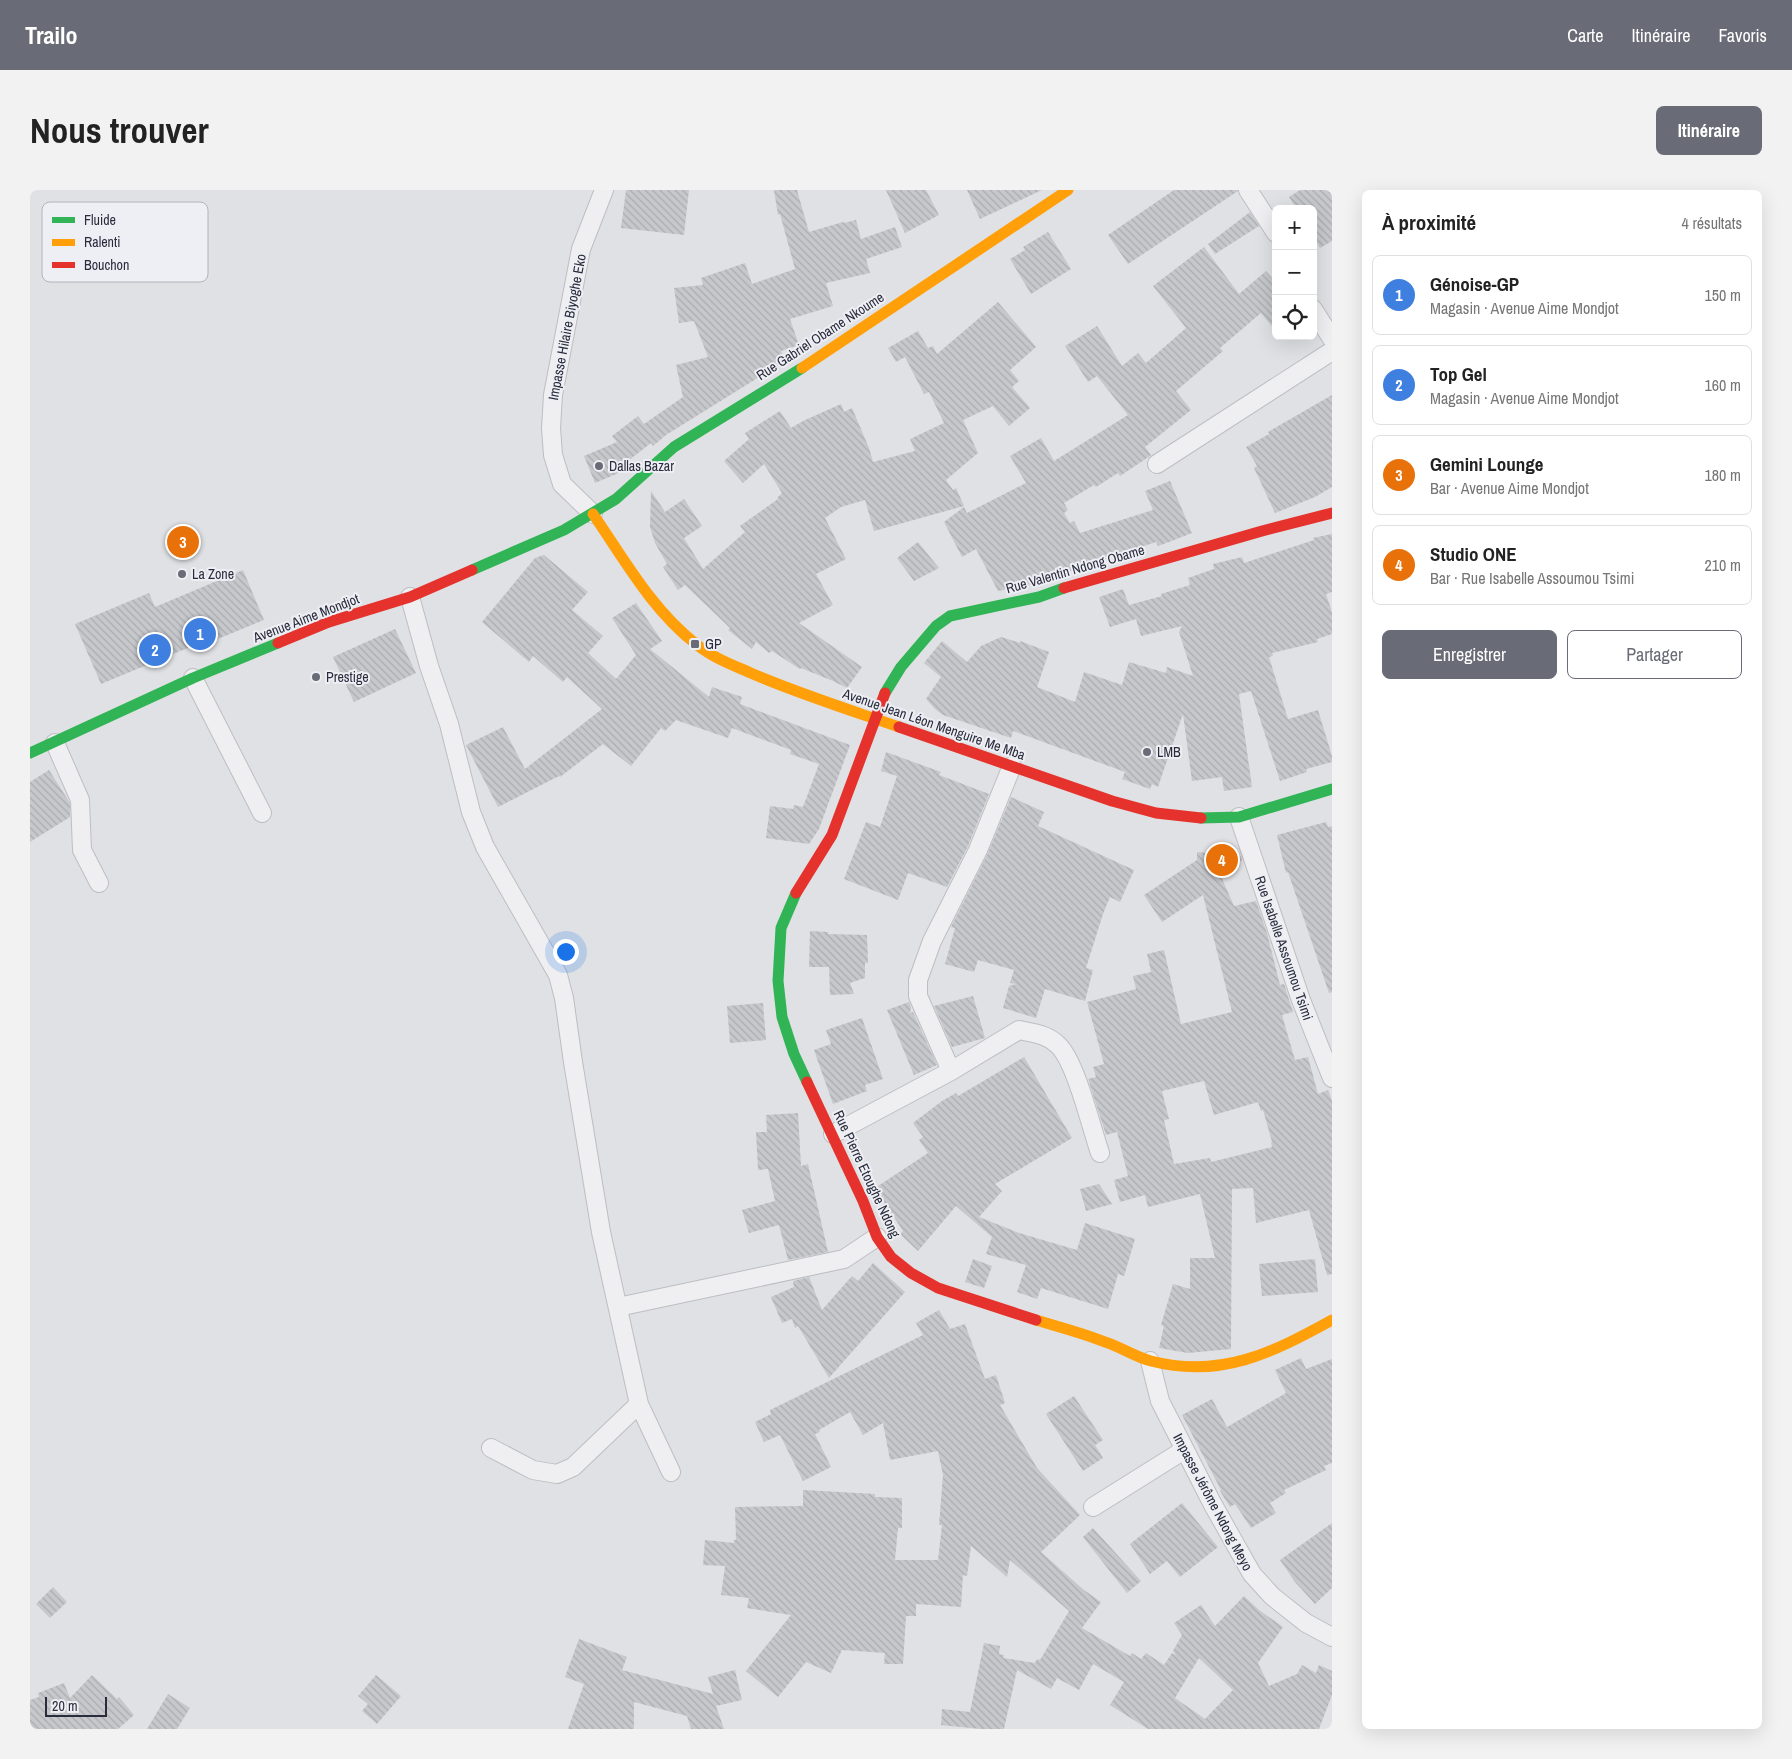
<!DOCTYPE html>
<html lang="fr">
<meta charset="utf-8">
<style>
:root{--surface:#fff;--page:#f2f2f2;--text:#222;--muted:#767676;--line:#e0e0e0;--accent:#696b76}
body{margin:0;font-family:"Archivo Narrow",sans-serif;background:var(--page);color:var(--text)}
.controls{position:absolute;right:15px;top:15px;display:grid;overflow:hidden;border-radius:8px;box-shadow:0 5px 20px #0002}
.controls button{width:45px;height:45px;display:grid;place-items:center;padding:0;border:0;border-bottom:1px solid var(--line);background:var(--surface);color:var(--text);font:25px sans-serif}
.scale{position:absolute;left:15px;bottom:12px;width:62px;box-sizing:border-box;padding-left:5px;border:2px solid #292c3b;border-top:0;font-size:14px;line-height:18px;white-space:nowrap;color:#292c3b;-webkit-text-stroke:4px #edeff4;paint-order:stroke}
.you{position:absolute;left:535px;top:761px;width:18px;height:18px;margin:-12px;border:4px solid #fff;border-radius:50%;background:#1a73e8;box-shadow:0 0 0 8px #1a73e833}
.badge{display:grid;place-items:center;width:32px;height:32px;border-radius:50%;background:var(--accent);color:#fff;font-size:16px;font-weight:700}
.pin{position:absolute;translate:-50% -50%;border:2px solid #fff;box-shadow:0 1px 5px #0006}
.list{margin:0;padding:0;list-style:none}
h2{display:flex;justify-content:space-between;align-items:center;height:65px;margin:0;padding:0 20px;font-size:21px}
h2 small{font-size:16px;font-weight:400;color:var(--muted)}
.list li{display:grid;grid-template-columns:32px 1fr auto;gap:15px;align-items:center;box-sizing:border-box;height:80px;margin:0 10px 10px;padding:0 10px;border:1px solid var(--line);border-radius:8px}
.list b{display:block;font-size:19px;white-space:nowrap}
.list p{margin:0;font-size:16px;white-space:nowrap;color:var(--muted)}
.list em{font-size:16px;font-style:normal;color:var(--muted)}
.actions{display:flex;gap:10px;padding:15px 20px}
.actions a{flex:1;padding:11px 0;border:1px solid var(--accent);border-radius:8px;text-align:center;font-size:18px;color:var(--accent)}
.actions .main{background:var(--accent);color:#fff}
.icon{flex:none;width:28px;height:28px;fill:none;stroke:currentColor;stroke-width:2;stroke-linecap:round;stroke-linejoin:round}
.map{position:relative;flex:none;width:1302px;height:1539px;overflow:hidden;border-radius:8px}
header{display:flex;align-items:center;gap:30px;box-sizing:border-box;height:70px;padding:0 25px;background:var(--accent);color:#fff}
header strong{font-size:24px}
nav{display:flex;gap:28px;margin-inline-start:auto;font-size:18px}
.intro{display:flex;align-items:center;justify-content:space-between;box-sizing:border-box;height:120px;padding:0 30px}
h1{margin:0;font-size:35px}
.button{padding:12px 22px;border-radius:8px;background:var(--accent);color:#fff;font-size:18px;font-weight:700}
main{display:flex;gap:30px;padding:0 30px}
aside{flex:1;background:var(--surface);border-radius:8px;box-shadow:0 5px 20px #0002}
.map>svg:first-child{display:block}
</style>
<header>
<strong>Trailo</strong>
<nav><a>Carte</a><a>Itinéraire</a><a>Favoris</a></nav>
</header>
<div class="intro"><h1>Nous trouver</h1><a class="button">Itinéraire</a></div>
<main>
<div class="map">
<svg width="1302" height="1539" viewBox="0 0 1302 1539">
<defs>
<pattern id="building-back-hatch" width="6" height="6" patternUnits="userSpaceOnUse" patternTransform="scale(1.25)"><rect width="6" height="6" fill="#c7c8cc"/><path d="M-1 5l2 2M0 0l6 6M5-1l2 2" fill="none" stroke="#abacb0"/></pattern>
</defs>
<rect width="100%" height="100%" fill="#e0e1e4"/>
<path fill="url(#building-back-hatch)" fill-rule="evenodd" d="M 596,0 L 659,0 L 654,45 L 591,38 Z
M 744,0 L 767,0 L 779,42 L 813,32 L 814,33 L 826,30 L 831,49 L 865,37 L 872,57 L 836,69 L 840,83 L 796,93 L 803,116 L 760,129 L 769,155 L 751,161 L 755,171 L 636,245 L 623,256 L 621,253 L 589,278 L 591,282 L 565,293 L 554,266 L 587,252 L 582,246 L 608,226 L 614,234 L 653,207 L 646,175 L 678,167 L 664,131 L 649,133 L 644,98 L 673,95 L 671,88 L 715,73 L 722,94 L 765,79 L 750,24 L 748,25 Z
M 856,0 L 896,0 L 909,25 L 875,43 Z
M 937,0 L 1012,0 L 950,29 Z
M 1144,0 L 1207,0 L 1208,1 L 1098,74 L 1078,45 Z
M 1270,0 L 1302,0 L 1302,51 L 1290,58 L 1283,47 L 1283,19 L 1267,19 L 1259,7 Z
M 1220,22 L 1229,36 L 1185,64 L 1178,54 Z
M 1018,42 L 1041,79 L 1001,104 L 980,69 L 995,60 L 993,57 Z
M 1174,57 L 1209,104 L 1236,81 L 1246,92 L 1246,141 L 1231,123 L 1190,158 L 1193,161 L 1146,201 L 1161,220 L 1115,257 L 1121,265 L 1120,266 L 1090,286 L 1088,283 L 1066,297 L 1064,295 L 1034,313 L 1038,320 L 1034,323 L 1040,333 L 1044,331 L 1050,343 L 1123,320 L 1115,301 L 1140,291 L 1162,343 L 1139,352 L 1128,356 L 1126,352 L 1020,388 L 1019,386 L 1002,394 L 968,401 L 946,359 L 932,367 L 914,332 L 934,317 L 937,323 L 996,293 L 980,266 L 1011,248 L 1024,271 L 1098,225 L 1067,186 L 1058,192 L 1035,156 L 1067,136 L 1092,176 L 1108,163 L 1116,173 L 1156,138 L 1123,96 Z
M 968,112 L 1006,157 L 980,180 L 989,191 L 982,197 L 1000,218 L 979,236 L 963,216 L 933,230 L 948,263 L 916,290 L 923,300 L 926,298 L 934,316 L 844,341 L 835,310 L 811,317 L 795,328 L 816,369 L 786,384 L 803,415 L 769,433 L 832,477 L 817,498 L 803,491 L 771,478 L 770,479 L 742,461 L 739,463 L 726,452 L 722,459 L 698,440 L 700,438 L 655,395 L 648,400 L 633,377 L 637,374 L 625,353 L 620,337 L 621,301 L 635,322 L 654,309 L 672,336 L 654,348 L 673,379 L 715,342 L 710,336 L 748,309 L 747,308 L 752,303 L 734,274 L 713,293 L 694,271 L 719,249 L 715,243 L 750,221 L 761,238 L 773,231 L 811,214 L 814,222 L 822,218 L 839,258 L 843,272 L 885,261 L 880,249 L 914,233 L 899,202 L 894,204 L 875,167 L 866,172 L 858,158 L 888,141 L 898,158 L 903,156 L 907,164 Z
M 1302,205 L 1302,297 L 1285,307 L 1245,323 L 1224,278 L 1227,276 L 1216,257 L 1239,244 L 1238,242 Z
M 1302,344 L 1302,402 L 1296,404 L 1302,422 L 1302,444 L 1287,449 L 1288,452 L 1242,463 L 1243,466 L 1239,467 L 1258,529 L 1288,520 L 1302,566 L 1302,572 L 1276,579 L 1277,582 L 1250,591 L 1221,501 L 1209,504 L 1222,597 L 1194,601 L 1192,587 L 1162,591 L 1153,524 L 1128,597 L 1122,594 L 1120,599 L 1092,589 L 1095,582 L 983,541 L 981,548 L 913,525 L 905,519 L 896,509 L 911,487 L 894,473 L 912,451 L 937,472 L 951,456 L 971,447 L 990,453 L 990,451 L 1019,462 L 1007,497 L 1045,512 L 1054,482 L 1092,495 L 1099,472 L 1136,483 L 1137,477 L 1163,486 L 1149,442 L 1152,436 L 1111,446 L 1106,429 L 1080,437 L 1069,407 L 1093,399 L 1099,415 L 1132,406 L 1131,404 L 1160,395 L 1158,388 L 1184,379 L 1183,374 L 1212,367 L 1214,373 L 1284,350 L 1283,348 Z
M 888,352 L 909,378 L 884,391 L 867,368 Z
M 514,365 L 558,402 L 542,420 L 573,446 L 558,463 L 586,489 L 606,465 L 582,428 L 606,413 L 632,451 L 620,459 L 679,507 L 682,497 L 712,507 L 710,514 L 820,555 L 789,639 L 779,654 L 736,648 L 740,616 L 763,619 L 764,615 L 773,617 L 789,574 L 760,564 L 761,560 L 702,538 L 698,548 L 646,530 L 635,541 L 631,538 L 601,576 L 573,554 L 530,587 L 529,586 L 468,617 L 436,555 L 473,537 L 495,579 L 572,519 L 537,487 L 533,492 L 503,466 L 499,472 L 452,432 L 505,368 Z
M 213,380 L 234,430 L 161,460 L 160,457 L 71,494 L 45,434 L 119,403 L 125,417 Z
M 365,439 L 386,483 L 324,512 L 303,467 Z
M 856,562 L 911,582 L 909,585 L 959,604 L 938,656 L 917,697 L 878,683 L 868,710 L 814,689 L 836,632 L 850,637 L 867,586 L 851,581 Z
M 19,580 L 40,613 L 40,627 L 0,652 L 0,592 Z
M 981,607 L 1014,622 L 1008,636 L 1104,680 L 1090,712 L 1080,707 L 1073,724 L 1056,778 L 1063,780 L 1055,811 L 1015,799 L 1006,828 L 973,818 L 979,796 L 986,794 L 980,793 L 984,780 L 948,770 L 944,782 L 915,774 L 925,738 L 921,737 L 957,665 Z
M 1296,632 L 1298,637 L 1302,636 L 1302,802 L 1299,803 L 1258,682 L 1256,683 L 1247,645 Z
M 1167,662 L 1211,666 L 1212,670 L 1190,684 L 1204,716 L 1226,711 L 1237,743 L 1250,795 L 1254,794 L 1263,822 L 1252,825 L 1265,870 L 1278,867 L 1288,904 L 1298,900 L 1302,911 L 1302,1084 L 1297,1085 L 1279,1020 L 1226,1033 L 1223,998 L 1202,999 L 1201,1159 L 1158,1163 L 1129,1158 L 1134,1136 L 1131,1135 L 1143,1094 L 1160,1099 L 1160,1068 L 1185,1068 L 1170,1004 L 1118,1017 L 1115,1005 L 1090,1012 L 1084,990 L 1098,986 L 1087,942 L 1076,945 L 1058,889 L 1066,887 L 1063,877 L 1074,874 L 1057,812 L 1106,799 L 1103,786 L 1121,782 L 1117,764 L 1134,760 L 1151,834 L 1202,822 L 1173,705 L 1132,732 L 1114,705 L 1167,670 ZM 1174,891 L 1184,925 L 1228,912 L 1231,921 L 1233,920 L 1242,952 L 1241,952 L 1242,957 L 1181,972 L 1180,968 L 1144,974 L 1134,930 L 1139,929 L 1132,901 Z
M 780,741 L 798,742 L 798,744 L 837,745 L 838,773 L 835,773 L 835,788 L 820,793 L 824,804 L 800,805 L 799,777 L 779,777 Z
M 943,806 L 955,848 L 922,857 L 904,816 Z
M 879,812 L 881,817 L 880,823 L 883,822 L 907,875 L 884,885 L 857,820 Z
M 733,813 L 736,850 L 700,853 L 697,816 Z
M 832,828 L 853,889 L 835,895 L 837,901 L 803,914 L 784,860 L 801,854 L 796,840 Z
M 994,867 L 1042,948 L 965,994 L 972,1001 L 949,1027 L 989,1043 L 1047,1060 L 1055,1033 L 1105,1049 L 1094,1086 L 1088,1084 L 1078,1119 L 1011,1098 L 1007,1109 L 987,1102 L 996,1075 L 956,1064 L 962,1047 L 926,1016 L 888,1061 L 870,1044 L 873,1041 L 845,998 L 898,963 L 889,950 L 893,947 L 883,933 L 912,911 L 926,903 L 928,906 Z
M 768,923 L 771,976 L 778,974 L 798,1062 L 758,1070 L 749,1035 L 719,1043 L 712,1020 L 745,1011 L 738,979 L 728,980 L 726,942 L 737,942 L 736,925 Z
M 1069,994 L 1082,1014 L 1056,1021 L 1050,999 Z
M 943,1069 L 962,1076 L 954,1098 L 935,1092 Z
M 1285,1069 L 1288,1102 L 1232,1106 L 1229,1074 Z
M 843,1073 L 875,1102 L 799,1188 L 768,1136 L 765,1138 L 762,1129 L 752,1133 L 741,1107 L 764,1097 L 763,1091 L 779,1087 L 792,1120 L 822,1086 L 828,1091 Z
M 909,1120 L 920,1139 L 935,1134 L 955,1189 L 966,1185 L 975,1213 L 970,1215 L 1007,1278 L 1050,1325 L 1011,1362 L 1054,1400 L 1071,1412 L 1052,1438 L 1100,1466 L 1102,1463 L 1111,1469 L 1116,1463 L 1134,1475 L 1142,1463 L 1146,1465 L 1143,1461 L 1152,1445 L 1144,1433 L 1171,1415 L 1185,1436 L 1214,1406 L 1229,1420 L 1253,1437 L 1228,1473 L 1239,1496 L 1267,1484 L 1272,1475 L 1286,1483 L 1289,1475 L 1302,1481 L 1302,1505 L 1289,1539 L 1118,1539 L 1080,1515 L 1094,1492 L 1063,1474 L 1049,1500 L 1027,1488 L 1021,1499 L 987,1480 L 974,1539 L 951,1539 L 911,1535 L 912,1519 L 940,1522 L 954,1453 L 970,1456 L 969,1464 L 974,1465 L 973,1468 L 1005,1473 L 1007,1469 L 1010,1470 L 1039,1421 L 980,1370 L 977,1387 L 941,1356 L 937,1386 L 933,1385 L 931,1417 L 886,1414 L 886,1426 L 876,1426 L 873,1474 L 854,1474 L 855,1463 L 812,1460 L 801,1483 L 776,1472 L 748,1507 L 716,1481 L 761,1425 L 717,1418 L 719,1408 L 691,1405 L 695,1376 L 673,1375 L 675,1350 L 704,1353 L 704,1350 L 706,1350 L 705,1317 L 773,1316 L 773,1300 L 845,1304 L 845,1307 L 872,1308 L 872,1338 L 868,1338 L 865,1370 L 908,1370 L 912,1335 L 909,1335 L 913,1285 L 908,1261 L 860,1270 L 853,1233 L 833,1245 L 820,1222 L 789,1240 L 790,1242 L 785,1244 L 801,1277 L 773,1291 L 750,1245 L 734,1252 L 725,1232 L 741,1224 L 740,1220 L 893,1145 L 886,1133 ZM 1169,1468 L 1203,1500 L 1175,1529 L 1145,1508 Z
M 1271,1168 L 1276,1179 L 1302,1169 L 1302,1273 L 1294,1276 L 1296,1280 L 1254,1300 L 1256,1303 L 1240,1313 L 1246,1323 L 1221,1338 L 1205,1314 L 1200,1317 L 1190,1301 L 1191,1300 L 1152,1225 L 1182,1209 L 1197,1237 L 1256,1203 L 1245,1180 Z
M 1044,1206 L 1073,1250 L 1065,1255 L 1073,1268 L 1053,1281 L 1016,1224 Z
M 1152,1313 L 1188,1357 L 1150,1387 L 1137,1371 L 1120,1384 L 1100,1354 Z
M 1302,1333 L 1302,1398 L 1285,1414 L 1265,1392 L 1250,1370 Z
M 1063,1338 L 1111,1391 L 1097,1403 L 1053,1347 Z
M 23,1397 L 37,1412 L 20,1428 L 6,1414 Z
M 549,1449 L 597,1467 L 592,1480 L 683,1504 L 678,1487 L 705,1480 L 712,1510 L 686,1516 L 694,1539 L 661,1539 L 657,1526 L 604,1512 L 604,1539 L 538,1539 L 554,1494 L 535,1487 Z
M 62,1485 L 87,1509 L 89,1507 L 104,1525 L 88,1539 L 0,1539 L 0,1510 L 9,1507 L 8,1503 L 34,1493 L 40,1508 Z
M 346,1485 L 371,1506 L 347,1534 L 332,1521 L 338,1514 L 328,1506 Z
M 138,1504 L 160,1518 L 147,1539 L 117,1539 Z"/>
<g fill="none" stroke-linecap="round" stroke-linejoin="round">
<g stroke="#bdbec1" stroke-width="20">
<path id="street" d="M 1218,0 L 1246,43
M 1283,119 L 1302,149
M 1127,274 L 1302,161
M 563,324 L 532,294 L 523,265 L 521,238 L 523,205 L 551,59 L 574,0
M 380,407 L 399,476 L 419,534 L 441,622 L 455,657 L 528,785 L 534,808 L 543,872 L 571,1042 L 609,1214 L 641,1282
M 163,488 L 232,623
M 25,553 L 50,610 L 52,660 L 69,693
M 1209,627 L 1271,810 L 1302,888
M 921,881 L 888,806 L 888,790 L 902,751 L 948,660 L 982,576
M 803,944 L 921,881 L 989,840 C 1003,843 1017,844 1028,855 C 1046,872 1061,937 1070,963
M 588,1117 L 814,1069 L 847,1047
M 1120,1171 L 1130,1211 L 1182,1313 L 1222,1384 L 1242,1406 L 1276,1433 L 1302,1447
M 461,1258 L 503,1280 L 527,1284 L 543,1277 L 609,1214
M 1063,1317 L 1154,1260"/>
</g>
<use href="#street" stroke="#efeff1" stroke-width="18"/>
<path stroke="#30b455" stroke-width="11" d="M 442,380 L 534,340 L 586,309 L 644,257 L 772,178
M 855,503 L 871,477 L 906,436 L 920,426 L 1009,407 L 1034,398
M 0,563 L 163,488 L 248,453
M 1171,628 L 1209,627 L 1302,599
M 766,703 L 751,738 L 748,791 L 752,827 L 764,864 L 777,892"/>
<path stroke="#ff9f0a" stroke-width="11" d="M 772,178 L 1038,0
M 563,324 C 594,369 622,420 666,454 C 683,468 703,475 723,484 C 770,504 820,520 869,537
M 1006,1130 C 1029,1137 1053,1143 1075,1152 C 1091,1157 1105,1167 1121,1171 C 1191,1189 1242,1163 1302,1130"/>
<path stroke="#e5322d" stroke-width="11" d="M 1034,398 L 1232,341 L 1302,323
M 248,453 L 299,432 L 380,407 L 442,380
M 869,537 L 1082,611 L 1126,623 L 1171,628
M 766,703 L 802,645 L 855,503
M 777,892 L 833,1011 L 847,1047 L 861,1067 L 881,1083 L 908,1098 L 1006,1130"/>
</g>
<g fill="#696b76" stroke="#edeff4" stroke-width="2">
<circle cx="569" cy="276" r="5"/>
<circle cx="152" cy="384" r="5"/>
<rect x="660" y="449" width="10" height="10" rx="2.5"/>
<circle cx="286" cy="487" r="5"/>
<circle cx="1117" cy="562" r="5"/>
</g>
<g text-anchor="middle" stroke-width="4" stroke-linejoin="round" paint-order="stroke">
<g font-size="14" fill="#292c3b" stroke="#edeff4">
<text transform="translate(537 137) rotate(-79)" y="5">Impasse Hilaire Biyoghe Eko</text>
<text transform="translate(790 146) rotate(-33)" y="5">Rue Gabriel Obame Nkoume</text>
<text transform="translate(1045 379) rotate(-16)" y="5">Rue Valentin Ndong Obame</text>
<text transform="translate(276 428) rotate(-21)" y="5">Avenue Aime Mondjot</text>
<text transform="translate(904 534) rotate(19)" y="5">Avenue Jean Léon Menguire Me Mba</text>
<text transform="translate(1254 758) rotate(71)" y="5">Rue Isabelle Assoumou Tsimi</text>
<text transform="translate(837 984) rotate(65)" y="5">Rue Pierre Etoughe Ndong</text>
<text transform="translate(1183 1312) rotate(62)" y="5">Impasse Jérôme Ndong Meyo</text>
</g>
<g font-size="14" fill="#292c3b" stroke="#edeff4" text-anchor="start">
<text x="579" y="281">Dallas Bazar</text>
<text x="162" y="389">La Zone</text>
<text x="675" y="459">GP</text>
<text x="296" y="492">Prestige</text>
<text x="1127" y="567">LMB</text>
</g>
</g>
<rect x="12" y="12" width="166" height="80" rx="8" fill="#edeff4" stroke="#b2b4bc" stroke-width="1"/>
<rect x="22" y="27" width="23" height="6" fill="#30b455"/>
<rect x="22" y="49" width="23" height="7" fill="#ff9f0a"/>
<rect x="22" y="72" width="23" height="6" fill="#e5322d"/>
<g font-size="14" fill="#292c3b">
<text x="54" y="35">Fluide</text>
<text x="54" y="57">Ralenti</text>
<text x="54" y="80">Bouchon</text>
</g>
</svg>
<div class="controls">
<button>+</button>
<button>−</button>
<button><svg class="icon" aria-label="locate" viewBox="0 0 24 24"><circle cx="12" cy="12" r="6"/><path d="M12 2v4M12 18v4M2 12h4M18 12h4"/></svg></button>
</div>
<div class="scale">20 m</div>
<div class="you"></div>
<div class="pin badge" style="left:170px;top:444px;background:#3f7fe0">1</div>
<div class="pin badge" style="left:125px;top:460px;background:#3f7fe0">2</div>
<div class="pin badge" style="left:153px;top:352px;background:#e8710a">3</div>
<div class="pin badge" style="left:1192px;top:670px;background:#e8710a">4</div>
</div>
<aside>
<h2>À proximité<small>4 résultats</small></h2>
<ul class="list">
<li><span class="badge" style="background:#3f7fe0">1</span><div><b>Génoise-GP</b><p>Magasin · Avenue Aime Mondjot</p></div><em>150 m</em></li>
<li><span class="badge" style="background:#3f7fe0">2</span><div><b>Top Gel</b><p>Magasin · Avenue Aime Mondjot</p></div><em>160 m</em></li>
<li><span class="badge" style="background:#e8710a">3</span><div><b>Gemini Lounge</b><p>Bar · Avenue Aime Mondjot</p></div><em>180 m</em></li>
<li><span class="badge" style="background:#e8710a">4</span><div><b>Studio ONE</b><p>Bar · Rue Isabelle Assoumou Tsimi</p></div><em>210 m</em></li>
</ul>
<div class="actions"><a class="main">Enregistrer</a><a>Partager</a></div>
</aside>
</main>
